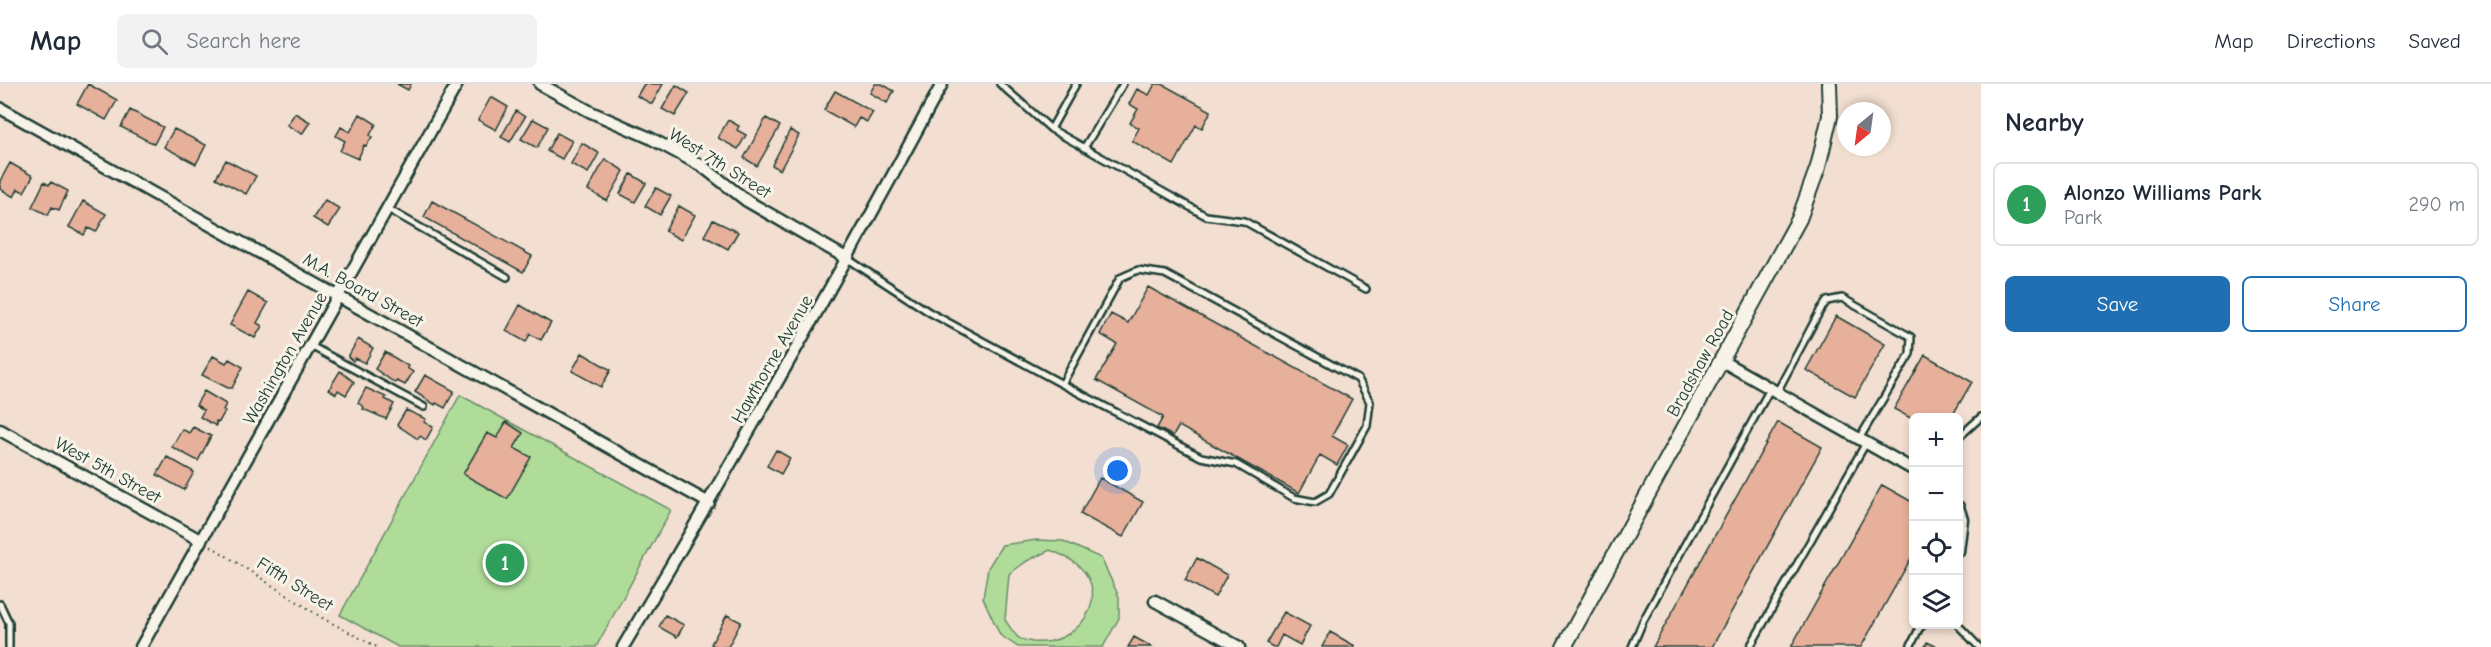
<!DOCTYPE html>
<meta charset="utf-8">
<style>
:root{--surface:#fff;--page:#f2f2f3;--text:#1f2937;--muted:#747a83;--line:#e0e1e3;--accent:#1f6fb2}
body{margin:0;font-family:"Comic Neue",sans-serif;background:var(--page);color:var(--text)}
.controls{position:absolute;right:18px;bottom:18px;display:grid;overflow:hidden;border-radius:9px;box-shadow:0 3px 9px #0003}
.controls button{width:54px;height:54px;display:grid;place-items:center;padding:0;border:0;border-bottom:2px solid var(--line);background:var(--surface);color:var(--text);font:30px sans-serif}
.compass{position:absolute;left:1837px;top:18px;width:54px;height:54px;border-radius:50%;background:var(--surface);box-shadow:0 3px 9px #0003;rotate:209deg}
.you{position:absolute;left:1118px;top:387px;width:21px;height:21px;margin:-15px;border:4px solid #fff;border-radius:50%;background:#1a73e8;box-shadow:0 0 0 9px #1a73e833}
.badge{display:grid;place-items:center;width:39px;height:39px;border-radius:50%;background:var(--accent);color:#fff;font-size:20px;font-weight:700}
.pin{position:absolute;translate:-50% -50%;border:3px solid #fff;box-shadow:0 2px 6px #0006}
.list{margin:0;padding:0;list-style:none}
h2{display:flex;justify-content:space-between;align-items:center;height:78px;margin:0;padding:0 24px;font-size:26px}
h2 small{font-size:20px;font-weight:400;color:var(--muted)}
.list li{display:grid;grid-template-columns:39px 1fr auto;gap:18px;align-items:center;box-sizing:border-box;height:84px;margin:0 12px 12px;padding:0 12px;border:2px solid var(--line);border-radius:9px}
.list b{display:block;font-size:22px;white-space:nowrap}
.list p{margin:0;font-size:20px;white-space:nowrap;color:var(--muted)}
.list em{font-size:20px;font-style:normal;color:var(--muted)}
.actions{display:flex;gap:12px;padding:18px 24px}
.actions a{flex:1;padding:14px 0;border:2px solid var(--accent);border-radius:9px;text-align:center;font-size:21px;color:var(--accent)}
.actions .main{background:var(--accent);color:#fff}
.icon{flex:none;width:33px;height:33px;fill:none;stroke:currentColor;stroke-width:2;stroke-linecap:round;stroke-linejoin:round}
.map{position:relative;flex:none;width:1981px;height:563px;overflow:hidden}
header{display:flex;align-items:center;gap:36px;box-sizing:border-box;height:84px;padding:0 30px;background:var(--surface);border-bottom:2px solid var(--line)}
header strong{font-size:28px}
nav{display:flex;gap:33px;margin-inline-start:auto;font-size:21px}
.search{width:420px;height:54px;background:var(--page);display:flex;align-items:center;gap:15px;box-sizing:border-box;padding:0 21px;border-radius:9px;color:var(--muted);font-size:22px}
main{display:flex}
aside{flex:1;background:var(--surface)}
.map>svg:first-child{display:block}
</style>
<header>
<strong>Map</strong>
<div class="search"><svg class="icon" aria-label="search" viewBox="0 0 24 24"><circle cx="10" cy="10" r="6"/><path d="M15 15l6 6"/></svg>Search here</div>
<nav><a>Map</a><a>Directions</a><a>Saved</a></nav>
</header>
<main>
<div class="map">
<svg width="1981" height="563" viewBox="0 0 1981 563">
<rect width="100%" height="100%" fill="#f2dfd1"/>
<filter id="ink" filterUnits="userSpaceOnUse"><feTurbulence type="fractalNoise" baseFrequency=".0167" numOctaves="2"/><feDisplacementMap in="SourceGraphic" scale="12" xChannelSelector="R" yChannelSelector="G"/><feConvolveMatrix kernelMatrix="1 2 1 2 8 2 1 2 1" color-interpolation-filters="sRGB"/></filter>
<g filter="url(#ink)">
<path fill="#b0dc9a" stroke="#688c67" stroke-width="1.5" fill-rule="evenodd" d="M 460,311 L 671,426 L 596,563 L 398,563 L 340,531 Z
M 1037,456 L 1063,457 L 1101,474 L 1119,513 L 1119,534 L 1103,563 L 1018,563 L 1000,551 L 983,514 L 988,484 L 1002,461 ZM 1050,466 C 1060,470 1070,474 1079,482 C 1113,514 1077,563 1033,558 C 1029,557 1022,556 1019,554 C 1014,551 1009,541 1005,536 L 1009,490 L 1027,477 Z"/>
<path fill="#e6b09b" stroke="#1f3d34" stroke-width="1.5" d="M 88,0 L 117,16 L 106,36 L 77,20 Z
M 397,0 L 411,0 L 408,6 Z
M 644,0 L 663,0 L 652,20 L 637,12 Z
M 875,0 L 882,0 L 894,7 L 887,19 L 870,9 Z
M 1155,0 L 1162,0 L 1211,27 L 1202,44 L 1196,41 L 1174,81 L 1132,57 L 1139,44 L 1130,39 L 1138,25 L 1129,20 L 1137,5 L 1149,11 Z
M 676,1 L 689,9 L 675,32 L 662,25 Z
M 835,7 L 873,28 L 867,38 L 859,34 L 854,43 L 824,26 Z
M 491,13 L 508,23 L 496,46 L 478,36 Z
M 130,26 L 163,43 L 154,60 L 121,43 Z
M 516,27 L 525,33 L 510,58 L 501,53 Z
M 295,29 L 310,38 L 302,50 L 287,41 Z
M 360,30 L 376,40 L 370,51 L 372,53 L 366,62 L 364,61 L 358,75 L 340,67 L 345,57 L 336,52 L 341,43 L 350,48 Z
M 766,34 L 780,42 L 757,82 L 744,74 Z
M 533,35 L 548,43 L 537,64 L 521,55 Z
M 728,36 L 739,42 L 737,46 L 746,51 L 738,65 L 718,54 Z
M 174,45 L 206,61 L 196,80 L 164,63 Z
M 790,46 L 799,51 L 780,86 L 772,81 Z
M 557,49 L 572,57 L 562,75 L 547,67 Z
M 582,59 L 599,69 L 588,89 L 571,80 Z
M 605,75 L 624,87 L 607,117 L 588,106 Z
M 226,76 L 256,92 L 246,110 L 216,94 Z
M 10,79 L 33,92 L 24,108 L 18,105 L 14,113 L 0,105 L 0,97 Z
M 631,90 L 646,99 L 635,118 L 620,110 Z
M 44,98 L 49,101 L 51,98 L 68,107 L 59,126 L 52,123 L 48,131 L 32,123 Z
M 656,104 L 671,112 L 660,131 L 645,122 Z
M 325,116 L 340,125 L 328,143 L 313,134 Z
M 83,117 L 106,130 L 96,148 L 88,144 L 84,151 L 69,143 Z
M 432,117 L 532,172 L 523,188 L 424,133 Z
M 679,122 L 695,131 L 681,156 L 665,147 Z
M 713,136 L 738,148 L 728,165 L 704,152 Z
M 1148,203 L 1352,315 L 1332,352 L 1348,361 L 1337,381 L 1320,371 L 1299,409 L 1179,342 L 1173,352 L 1157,344 L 1163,333 L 1096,296 L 1117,260 L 1100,250 L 1111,230 L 1128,239 Z
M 248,208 L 268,219 L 257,239 L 262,242 L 255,254 L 230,241 Z
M 520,221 L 551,239 L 541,256 L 530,250 L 526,258 L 506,247 Z
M 1836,232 L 1885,260 L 1855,313 L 1806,286 Z
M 358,255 L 373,264 L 365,279 L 355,274 L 353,277 L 348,273 Z
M 385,268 L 408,282 L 407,284 L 413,288 L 405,301 L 397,297 L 395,299 L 375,285 Z
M 582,269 L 611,286 L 601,303 L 572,287 Z
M 1925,271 L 1972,298 L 1951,334 L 1914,334 L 1914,336 L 1894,325 Z
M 213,272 L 226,279 L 229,275 L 243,283 L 232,304 L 228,304 L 202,291 Z
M 340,287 L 354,298 L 346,311 L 338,306 L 336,310 L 329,305 Z
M 425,291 L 454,307 L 445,324 L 436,319 L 435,321 L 415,308 Z
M 366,304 L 386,313 L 385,315 L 394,320 L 386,335 L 363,325 L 364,323 L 358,319 Z
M 204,307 L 226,320 L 223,326 L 225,327 L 219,338 L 216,337 L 216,342 L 200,333 L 204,326 L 196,321 Z
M 406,326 L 426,335 L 424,338 L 433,343 L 426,356 L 420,352 L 418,355 L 397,341 Z
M 506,338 L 523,349 L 514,364 L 531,373 L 507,415 L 463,390 L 487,349 L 497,354 Z
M 1778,338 L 1822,363 L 1712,563 L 1653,563 Z
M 193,343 L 211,352 L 198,377 L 172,363 L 182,345 L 189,349 Z
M 776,366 L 790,374 L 781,390 L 767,382 Z
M 167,373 L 194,388 L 184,406 L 157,391 Z
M 1100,394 L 1143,418 L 1123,453 L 1080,430 Z
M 1882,401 L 1914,419 L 1914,469 L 1861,563 L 1791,563 Z
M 1197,474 L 1227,491 L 1215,513 L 1185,496 Z
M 1284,528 L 1310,542 L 1300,561 L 1282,551 L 1276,563 L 1273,563 L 1266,559 Z
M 665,531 L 684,541 L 677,553 L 659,543 Z
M 727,531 L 741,538 L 728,563 L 716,563 L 711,560 Z
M 1330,548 L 1355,562 L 1354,563 L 1322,563 Z
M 1134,553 L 1152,563 L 1128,563 Z
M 1927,558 L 1938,563 L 1925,563 Z"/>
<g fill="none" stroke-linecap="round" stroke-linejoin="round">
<g stroke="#1f3d34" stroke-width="10">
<path id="service" d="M 1000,0 L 1051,45 L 1206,132 L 1244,137 L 1366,205
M 1051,45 L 1076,0
M 1084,64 L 1123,0
M 388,125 L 507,193
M 848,175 L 929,228 L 1062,300 L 1201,373 L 1236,380 L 1294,414 L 1315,418 L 1329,410 L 1367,342 L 1370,318 L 1358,295 L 1165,190 L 1138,186 L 1120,194 L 1062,300
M 311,262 L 424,323
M 1777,308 L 1821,225 L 1827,217 L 1842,214 L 1911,253 L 1910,270 L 1859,355
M 1958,354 L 1981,333
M 0,520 L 9,539 L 9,563
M 1957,540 L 1979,563
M 1632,563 L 1643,537 L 1770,305
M 1750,563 L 1866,359
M 1910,563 L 1919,545 L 1924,540"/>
</g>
<g stroke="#1f3d34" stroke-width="15">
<path id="minor" d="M 540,0 L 591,28 L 650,54 L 702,82 L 747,117 L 848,175
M 0,24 L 709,419
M 1722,277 L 1914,386
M 0,346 L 200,456
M 1958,423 L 1962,435 L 1958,467
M 1155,517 L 1239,563
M 141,563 L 457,0
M 623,563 C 733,378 840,190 942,0"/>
</g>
<g stroke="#1f3d34" stroke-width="18">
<path id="tertiary" d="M 1564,563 L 1799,135 L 1818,83 L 1830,32 L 1829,0"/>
</g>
<path stroke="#1f3d34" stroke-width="2" stroke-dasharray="1.5 4.5" stroke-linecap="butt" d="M 211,462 L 324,535 L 377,563"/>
<use href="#service" stroke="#f7f3e8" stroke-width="5"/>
<use href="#minor" stroke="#f7f3e8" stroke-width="10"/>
<use href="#tertiary" stroke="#f7f3e8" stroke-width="14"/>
</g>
</g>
<g text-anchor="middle" stroke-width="6" stroke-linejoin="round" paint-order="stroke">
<g font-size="18" fill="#1f3d34" stroke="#f7f3e8">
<text transform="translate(720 79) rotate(32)" y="6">West 7th Street</text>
<text transform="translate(363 206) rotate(29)" y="6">M.A. Board Street</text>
<text transform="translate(285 274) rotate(-60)" y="6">Washington Avenue</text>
<text transform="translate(772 275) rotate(-60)" y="6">Hawthorne Avenue</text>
<text transform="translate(1700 279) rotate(-61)" y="6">Bradshaw Road</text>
<text transform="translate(108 386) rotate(29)" y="6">West 5th Street</text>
<text transform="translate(295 500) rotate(32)" y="6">Fifth Street</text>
</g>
</g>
</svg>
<div class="controls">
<button>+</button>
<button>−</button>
<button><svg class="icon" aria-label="locate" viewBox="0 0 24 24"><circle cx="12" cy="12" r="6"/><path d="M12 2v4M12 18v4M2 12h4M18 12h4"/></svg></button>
<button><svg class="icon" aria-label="layers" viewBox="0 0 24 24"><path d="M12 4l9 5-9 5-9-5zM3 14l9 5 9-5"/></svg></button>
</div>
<svg class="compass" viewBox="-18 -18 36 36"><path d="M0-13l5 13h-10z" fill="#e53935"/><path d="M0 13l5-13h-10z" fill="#747a83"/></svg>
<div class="you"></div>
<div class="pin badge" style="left:505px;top:479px;background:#2e9e5b">1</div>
</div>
<aside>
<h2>Nearby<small></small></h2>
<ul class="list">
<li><span class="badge" style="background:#2e9e5b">1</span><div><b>Alonzo Williams Park</b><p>Park</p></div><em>290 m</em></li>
</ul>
<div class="actions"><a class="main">Save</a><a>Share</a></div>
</aside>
</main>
